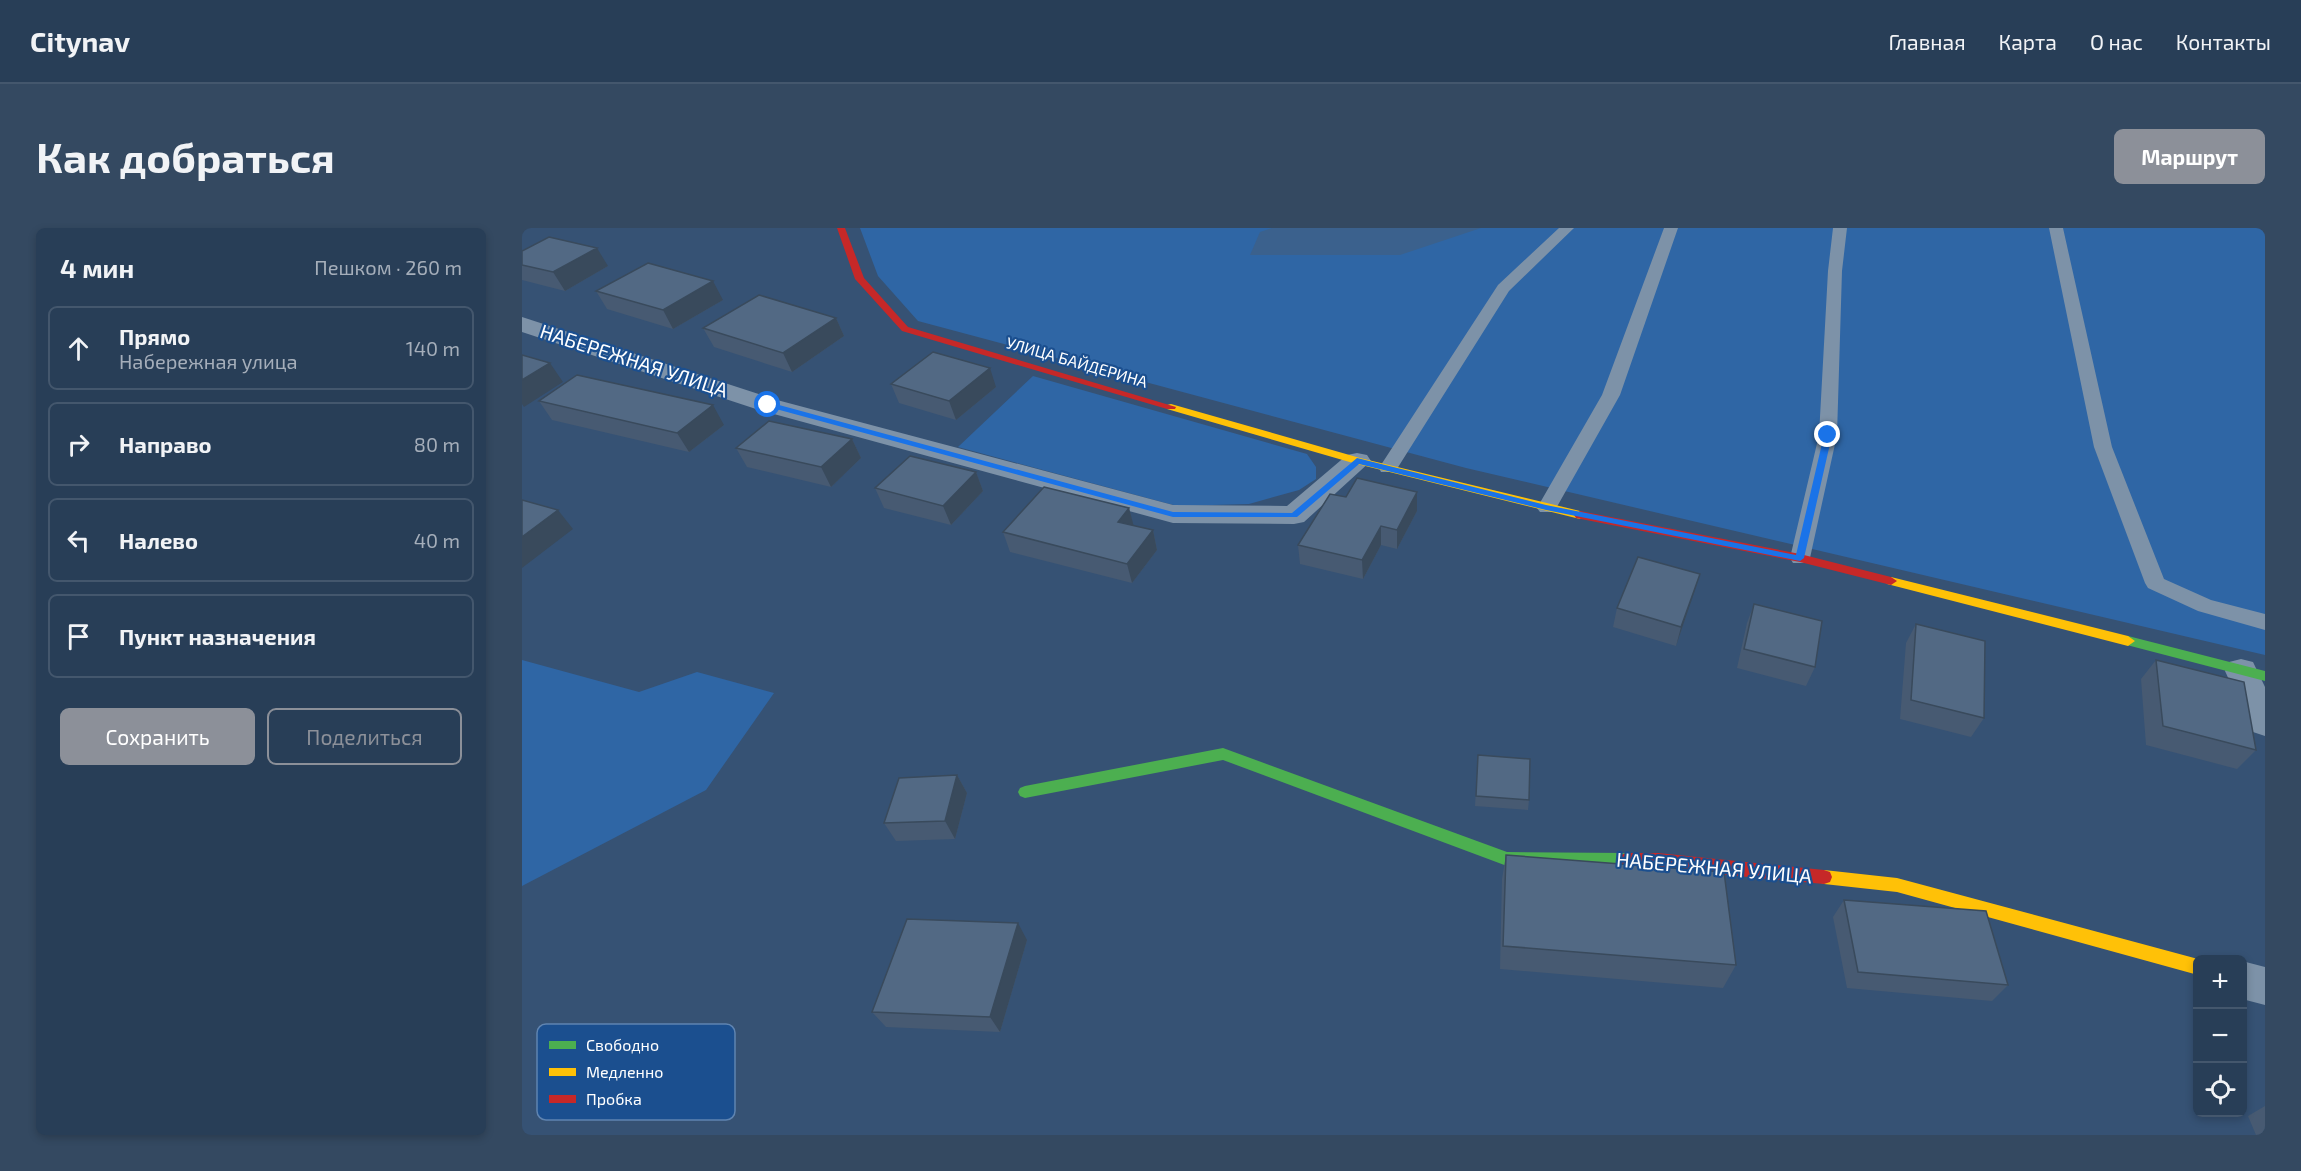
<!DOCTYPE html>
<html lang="ru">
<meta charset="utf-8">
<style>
:root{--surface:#283e57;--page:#344961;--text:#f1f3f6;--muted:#a5aeba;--line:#44576d;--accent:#8c9099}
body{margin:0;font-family:"Exo 2",sans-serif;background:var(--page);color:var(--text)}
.controls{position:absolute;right:18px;bottom:18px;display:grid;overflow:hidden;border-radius:9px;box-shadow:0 3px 9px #0003}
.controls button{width:54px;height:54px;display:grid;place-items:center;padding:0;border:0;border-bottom:2px solid var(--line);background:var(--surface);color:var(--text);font:30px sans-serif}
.stop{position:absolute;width:18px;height:18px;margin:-14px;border:4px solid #1a73e8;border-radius:50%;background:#fff}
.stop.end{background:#1a73e8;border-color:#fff;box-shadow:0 2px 6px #0008}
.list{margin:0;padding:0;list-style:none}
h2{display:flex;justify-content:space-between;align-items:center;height:78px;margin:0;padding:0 24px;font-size:26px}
h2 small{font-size:20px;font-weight:400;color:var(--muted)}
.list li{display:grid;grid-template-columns:39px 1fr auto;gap:18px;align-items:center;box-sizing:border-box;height:84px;margin:0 12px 12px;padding:0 12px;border:2px solid var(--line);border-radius:9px}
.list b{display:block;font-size:22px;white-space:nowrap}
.list p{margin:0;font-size:20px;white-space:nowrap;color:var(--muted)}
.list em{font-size:20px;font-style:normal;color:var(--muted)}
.actions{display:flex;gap:12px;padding:18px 24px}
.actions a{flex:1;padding:14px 0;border:2px solid var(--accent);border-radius:9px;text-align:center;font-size:21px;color:var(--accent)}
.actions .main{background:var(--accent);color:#fff}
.icon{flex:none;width:33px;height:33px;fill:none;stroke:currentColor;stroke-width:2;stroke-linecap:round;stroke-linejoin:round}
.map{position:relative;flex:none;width:1743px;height:907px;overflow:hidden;border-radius:9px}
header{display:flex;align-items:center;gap:36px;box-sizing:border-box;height:84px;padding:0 30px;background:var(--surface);border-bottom:2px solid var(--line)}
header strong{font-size:28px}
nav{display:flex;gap:33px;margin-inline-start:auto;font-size:21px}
.intro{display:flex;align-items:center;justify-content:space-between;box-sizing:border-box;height:144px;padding:0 36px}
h1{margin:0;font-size:42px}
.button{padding:15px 27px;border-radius:9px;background:var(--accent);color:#fff;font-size:21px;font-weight:700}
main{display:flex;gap:36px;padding:0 36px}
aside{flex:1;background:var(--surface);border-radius:9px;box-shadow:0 3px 9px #0003}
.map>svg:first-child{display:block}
</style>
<header>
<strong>Citynav</strong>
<nav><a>Главная</a><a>Карта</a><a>О нас</a><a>Контакты</a></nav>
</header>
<div class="intro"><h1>Как добраться</h1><a class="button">Маршрут</a></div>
<main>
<aside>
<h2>4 мин<small>Пешком · 260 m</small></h2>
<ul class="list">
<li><svg class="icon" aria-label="ahead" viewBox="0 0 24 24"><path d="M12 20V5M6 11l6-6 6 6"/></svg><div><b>Прямо</b><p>Набережная улица</p></div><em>140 m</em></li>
<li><svg class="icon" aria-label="right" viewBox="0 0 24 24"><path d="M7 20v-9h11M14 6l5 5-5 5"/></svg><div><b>Направо</b></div><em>80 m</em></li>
<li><svg class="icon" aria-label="left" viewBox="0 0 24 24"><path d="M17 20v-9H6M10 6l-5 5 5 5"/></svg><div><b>Налево</b></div><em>40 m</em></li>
<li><svg class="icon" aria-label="arrive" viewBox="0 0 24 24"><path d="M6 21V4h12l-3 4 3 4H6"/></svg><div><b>Пункт назначения</b></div></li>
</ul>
<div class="actions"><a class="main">Сохранить</a><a>Поделиться</a></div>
</aside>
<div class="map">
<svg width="1743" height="907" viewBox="0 0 1743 907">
<rect width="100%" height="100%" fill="#365274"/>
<path fill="#2f66a5" d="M 338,0 L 1743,0 L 1743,427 L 944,240 L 396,93 L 356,48 Z
M 511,148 L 785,226 L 794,239 L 794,251 L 777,262 L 727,276 L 655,278 L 436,219 Z
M 0,432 L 117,464 L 175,444 L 252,465 L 184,562 L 0,658 Z"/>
<path fill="#3b618d" d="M 750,0 L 959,0 L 878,27 L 728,27 L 738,4 Z"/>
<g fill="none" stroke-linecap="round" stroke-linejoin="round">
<path fill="#7d92a8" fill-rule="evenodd" d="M 1037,0 L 1052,0 L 987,63 L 873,244 L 859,244 L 857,240 L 976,57 Z
M 1142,0 L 1156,0 L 1098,167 L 1032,284 L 1018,284 L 1015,280 L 1080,167 Z
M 1311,0 L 1325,0 L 1320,43 L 1315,207 L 1288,330 L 1285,335 L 1271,335 L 1268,330 L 1297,207 L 1306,43 Z
M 1527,0 L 1541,0 L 1590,219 L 1642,351 L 1689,372 L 1743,386 L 1743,402 L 1676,383 L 1626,360 L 1623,355 L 1572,219 Z"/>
<path fill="#7d92a8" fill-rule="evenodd" d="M 0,89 L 255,172 L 651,277 L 765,278 L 825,227 L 835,225 L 845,227 L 849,233 L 782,294 L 772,296 L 651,295 L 237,182 L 0,104 Z
M 1719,431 L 1731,434 L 1743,459 L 1743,508 L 1731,504 L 1703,443 L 1707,434 Z
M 1720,733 L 1743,739 L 1743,777 L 1720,771 Z"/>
<path fill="#4caf50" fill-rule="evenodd" d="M 1606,408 L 1743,443 L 1743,453 L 1601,416 L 1599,413 L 1601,410 Z
M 701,520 L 985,624 L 1104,625 L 1109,627 L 1112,632 L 1109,637 L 1104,639 L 985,638 L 701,532 L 503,570 L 498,568 L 496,564 L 498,560 L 503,558 Z"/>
<path fill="#ffc107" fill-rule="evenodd" d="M 649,176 L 838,230 L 1058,283 L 1064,287 L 1058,291 L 831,235 L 645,181 L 645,177 Z
M 1369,349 L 1606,408 L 1613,413 L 1606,418 L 1365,356 L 1363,353 Z
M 1302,642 L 1375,650 L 1676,731 L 1676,747 L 1375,664 L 1302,656 L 1296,654 L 1294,649 L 1296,644 Z"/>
<path fill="#c62828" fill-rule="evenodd" d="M 315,0 L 323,0 L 342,50 L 386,99 L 654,179 L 653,181 L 645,181 L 380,103 L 333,51 Z
M 1058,283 L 1278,326 L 1369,349 L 1375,353 L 1369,357 L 1278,334 L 1054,290 L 1052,287 Z
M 1104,625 L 1136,625 L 1302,642 L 1308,644 L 1310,649 L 1308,654 L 1302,656 L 1099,637 L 1096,632 L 1099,627 Z"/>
</g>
<path fill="#475a72" d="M 0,23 L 86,38 L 43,63 L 0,52 Z
M 74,63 L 201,72 L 151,101 L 85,81 Z
M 314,90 L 322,108 L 270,144 L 192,119 L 181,100 Z
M 369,156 L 474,159 L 434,192 L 377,175 Z
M 17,173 L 202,197 L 167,224 L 30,192 Z
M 330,211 L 339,230 L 309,259 L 225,239 L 214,220 Z
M 454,244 L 461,263 L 429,297 L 362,280 L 353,260 Z
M 895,264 L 895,283 L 875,321 L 859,317 L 841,351 L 778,336 L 776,317 L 824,269 Z
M 607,280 L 611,298 L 631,302 L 635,322 L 610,355 L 488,324 L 481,304 Z
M 1178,346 L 1154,418 L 1091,399 L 1095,380 Z
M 1232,376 L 1293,439 L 1284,458 L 1215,440 L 1225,395 Z
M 1394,396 L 1462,490 L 1449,509 L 1378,491 L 1384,415 Z
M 1634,432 L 1734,522 L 1715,541 L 1624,517 L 1619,451 Z
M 956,527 L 1007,572 L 1006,582 L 953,578 Z
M 435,547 L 445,565 L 433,611 L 374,613 L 362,595 Z
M 984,627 L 1214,737 L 1201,760 L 978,741 L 980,651 Z
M 1322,672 L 1486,757 L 1470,773 L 1325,760 L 1311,689 Z
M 505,712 L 478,804 L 364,799 L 350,784 Z
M 1743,878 L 1743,907 L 1734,907 L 1726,888 Z"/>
<path fill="#394a5c" d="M 75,20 L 86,38 L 43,63 L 31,44 Z
M 191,53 L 201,72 L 151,101 L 141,82 Z
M 314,90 L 322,108 L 270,144 L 261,125 Z
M 28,135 L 41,154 L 2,179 L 0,176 L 0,152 Z
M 468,140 L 474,159 L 434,192 L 427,173 Z
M 191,177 L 202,197 L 167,224 L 155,205 Z
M 330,211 L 339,230 L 309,259 L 299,239 Z
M 454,244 L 461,263 L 429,297 L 421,278 Z
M 895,264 L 895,283 L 875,321 L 875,302 Z
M 607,280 L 612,299 L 596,294 Z
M 36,282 L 51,301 L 0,340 L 0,309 Z
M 859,298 L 859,317 L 841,351 L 840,332 Z
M 631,302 L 635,322 L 610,355 L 605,336 Z
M 1178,346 L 1172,365 L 1154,418 L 1159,399 Z
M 435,547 L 445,565 L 433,611 L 423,593 Z
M 496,695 L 505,712 L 478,804 L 468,789 Z"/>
<path fill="#526984" stroke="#394a5c" stroke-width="1.5" d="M 27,9 L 75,20 L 31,44 L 0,37 L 0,23 Z
M 126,35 L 191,53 L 141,82 L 74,63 Z
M 237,67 L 314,90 L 261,125 L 181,100 Z
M 411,124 L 468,140 L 427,173 L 369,156 Z
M 0,127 L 28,135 L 0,152 Z
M 55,147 L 191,177 L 155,205 L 17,173 Z
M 247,193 L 330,211 L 299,239 L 214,220 Z
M 388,228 L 454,244 L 421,278 L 353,260 Z
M 835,250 L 895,264 L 875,302 L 859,298 L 840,332 L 776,317 L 808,266 L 824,269 Z
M 522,259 L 607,280 L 596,294 L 631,302 L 605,336 L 481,304 Z
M 0,272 L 36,282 L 0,309 Z
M 1116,329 L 1178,346 L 1159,399 L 1095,380 Z
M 1232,376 L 1300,393 L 1293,439 L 1222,421 Z
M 1394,396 L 1463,413 L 1462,490 L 1389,472 Z
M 1634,432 L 1722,454 L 1734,522 L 1641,498 Z
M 956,527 L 1008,531 L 1007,572 L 954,568 Z
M 435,547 L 423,593 L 362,595 L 377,550 Z
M 984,627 L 1202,644 L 1214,737 L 981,718 Z
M 1322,672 L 1464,683 L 1486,757 L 1336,744 Z
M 385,691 L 496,695 L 468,789 L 350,784 Z"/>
<path fill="#1a73e8" d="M 246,174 L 651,284 L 770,285 L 835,230 L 1024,277 L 1274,327 L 1302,207 L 1306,204 L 1310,207 L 1282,330 L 1278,333 L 1024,282 L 837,236 L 775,289 L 651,289 L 243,178 Z"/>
<g text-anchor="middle" stroke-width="4.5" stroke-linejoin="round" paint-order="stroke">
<g font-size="16" fill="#fff" stroke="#1b4f8f">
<text transform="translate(555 134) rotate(16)" y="6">УЛИЦА БАЙДЕРИНА</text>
</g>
<g font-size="20" fill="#fff" stroke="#1b4f8f">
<text transform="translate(112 133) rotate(18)" y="7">НАБЕРЕЖНАЯ УЛИЦА</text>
<text transform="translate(1192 640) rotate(5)" y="7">НАБЕРЕЖНАЯ УЛИЦА</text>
</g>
</g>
<rect x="15" y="796" width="198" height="96" rx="9" fill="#1b4f8f" stroke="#5f84b1" stroke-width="1.5"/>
<rect x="27" y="813" width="27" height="8" fill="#4caf50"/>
<rect x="27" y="840" width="27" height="8" fill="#ffc107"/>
<rect x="27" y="867" width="27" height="8" fill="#c62828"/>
<g font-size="16" fill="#fff">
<text x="64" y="823">Свободно</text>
<text x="64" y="850">Медленно</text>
<text x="64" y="877">Пробка</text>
</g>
</svg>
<div class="controls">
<button>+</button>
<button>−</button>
<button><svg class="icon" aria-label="locate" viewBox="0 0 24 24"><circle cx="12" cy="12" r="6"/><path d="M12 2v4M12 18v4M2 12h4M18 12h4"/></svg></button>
</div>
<div class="stop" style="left:246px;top:177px"></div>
<div class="stop end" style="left:1306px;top:207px"></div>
</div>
</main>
